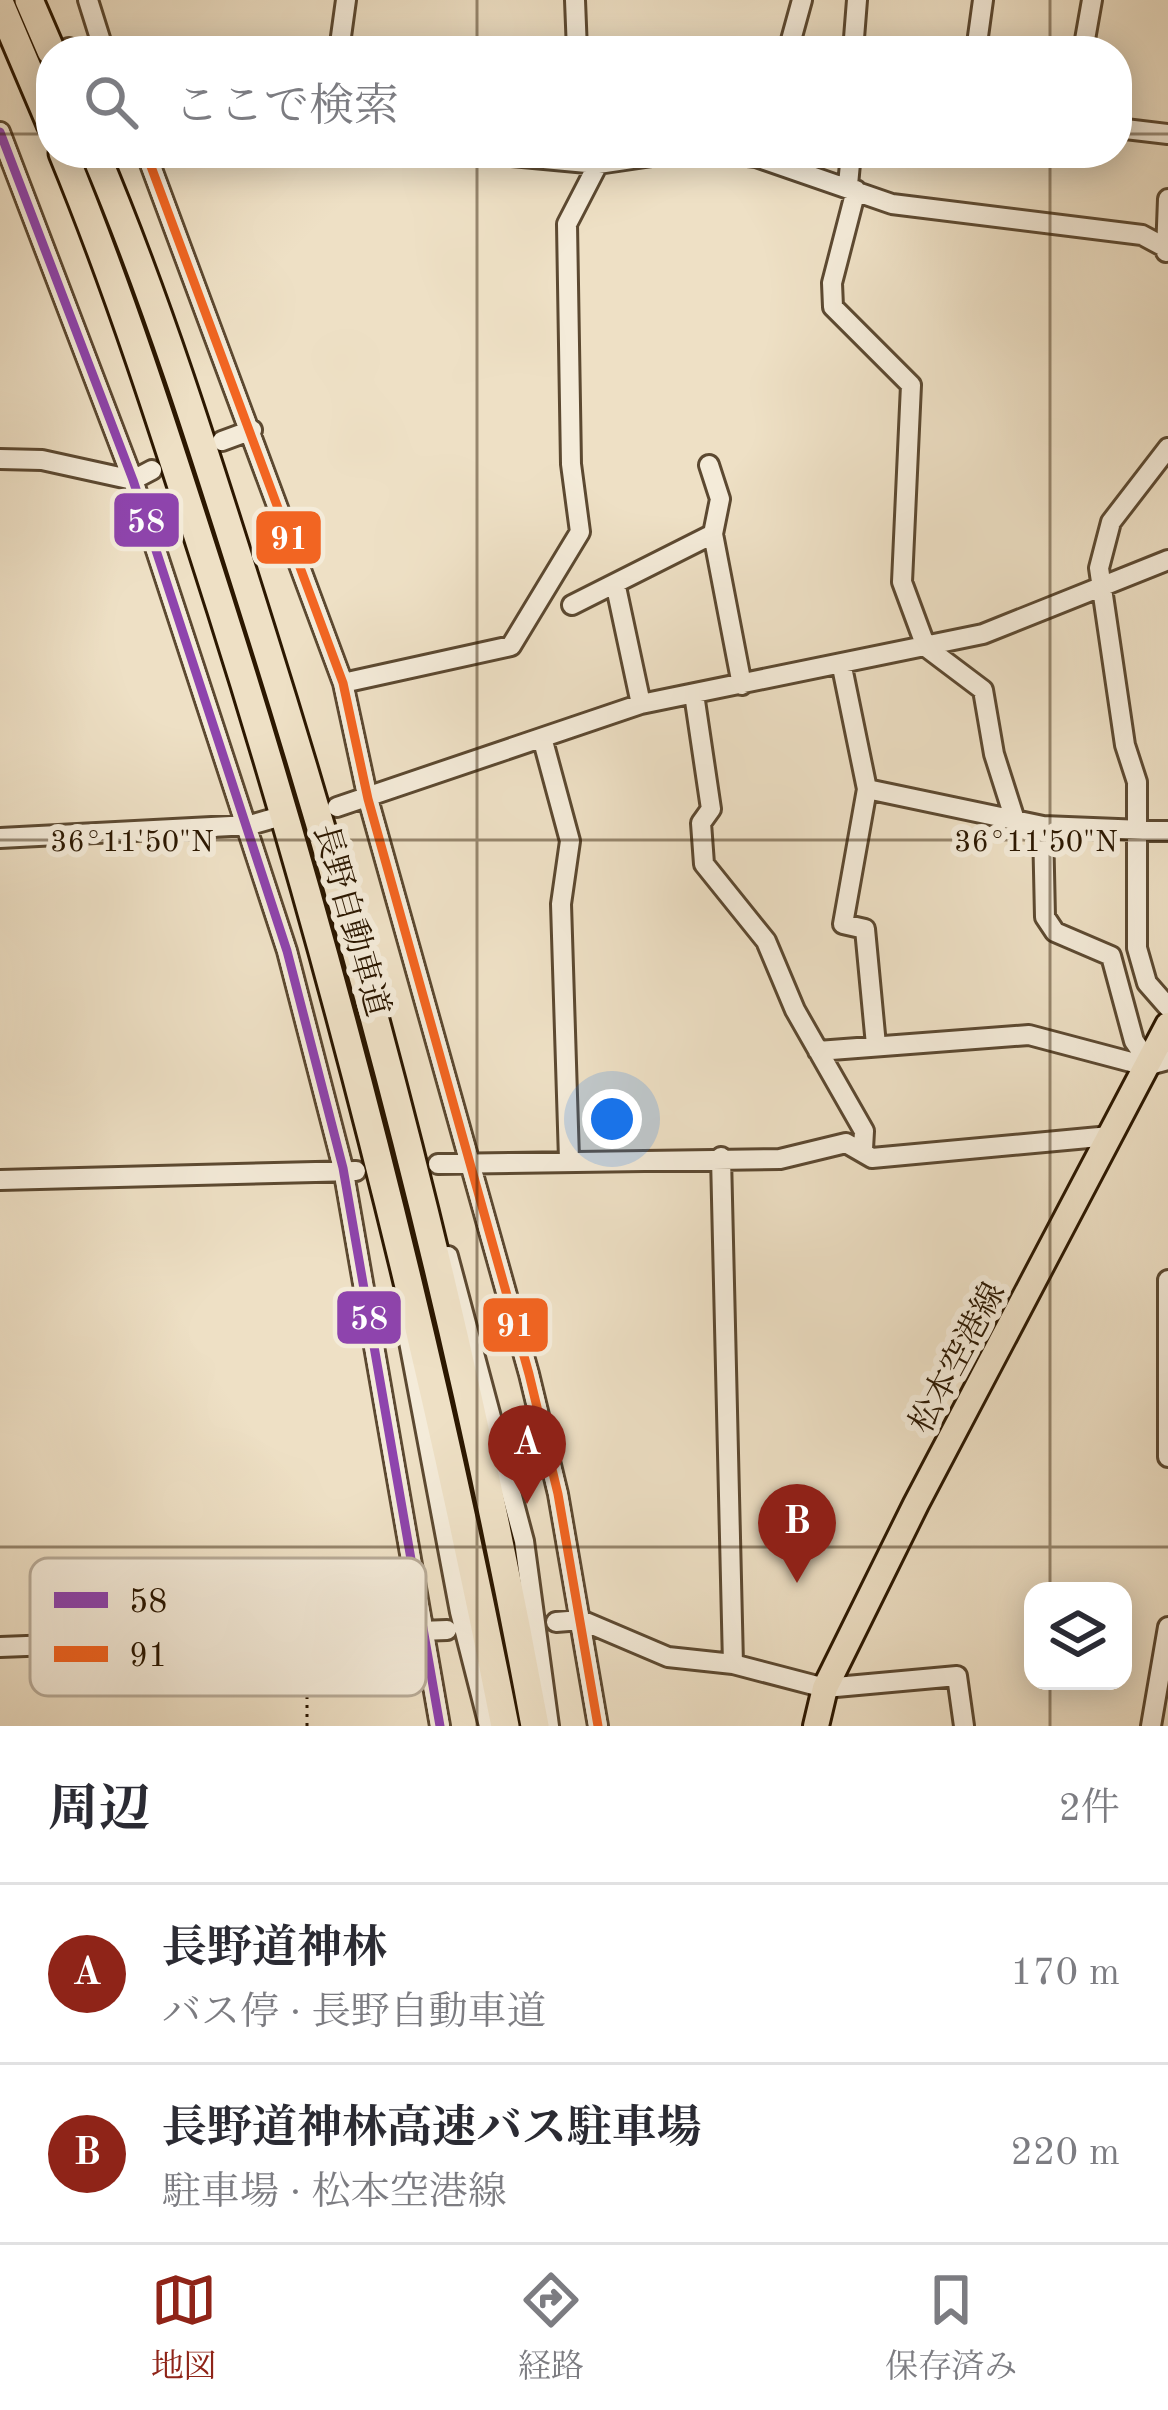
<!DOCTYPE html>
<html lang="ja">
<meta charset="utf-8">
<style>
:root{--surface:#fff;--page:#f2f2f3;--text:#2b2b33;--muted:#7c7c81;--line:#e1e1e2;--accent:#8f2418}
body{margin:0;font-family:"Old Standard TT","Noto Serif JP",serif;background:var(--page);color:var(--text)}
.controls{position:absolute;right:36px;bottom:36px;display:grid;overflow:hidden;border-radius:24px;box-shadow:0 6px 30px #0003}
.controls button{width:108px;height:108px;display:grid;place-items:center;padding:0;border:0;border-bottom:3px solid var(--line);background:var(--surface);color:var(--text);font:60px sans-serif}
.you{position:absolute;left:612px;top:1119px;width:42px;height:42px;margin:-30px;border:9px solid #fff;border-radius:50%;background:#1a73e8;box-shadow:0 0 0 18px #1a73e833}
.badge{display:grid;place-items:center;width:78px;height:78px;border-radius:50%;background:var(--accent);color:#fff;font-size:39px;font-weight:700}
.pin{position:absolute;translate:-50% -99px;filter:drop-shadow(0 3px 6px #0008)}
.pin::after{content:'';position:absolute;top:63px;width:42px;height:36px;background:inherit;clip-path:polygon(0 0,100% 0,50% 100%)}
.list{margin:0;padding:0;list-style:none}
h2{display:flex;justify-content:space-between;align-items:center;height:156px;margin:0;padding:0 48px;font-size:51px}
h2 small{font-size:39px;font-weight:400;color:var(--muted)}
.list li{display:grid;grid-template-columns:78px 1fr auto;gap:36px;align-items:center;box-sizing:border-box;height:180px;padding:0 48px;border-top:3px solid var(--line)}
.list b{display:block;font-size:45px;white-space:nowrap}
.list p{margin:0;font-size:39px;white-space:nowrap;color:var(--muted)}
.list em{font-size:39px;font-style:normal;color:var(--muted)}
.icon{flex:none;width:66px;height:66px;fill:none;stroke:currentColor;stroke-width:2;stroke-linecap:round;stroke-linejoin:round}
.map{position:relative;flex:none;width:1168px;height:1726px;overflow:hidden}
.search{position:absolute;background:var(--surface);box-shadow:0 6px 30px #0003;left:36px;right:36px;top:36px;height:132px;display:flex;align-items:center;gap:30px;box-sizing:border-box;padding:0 42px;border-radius:48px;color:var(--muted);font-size:45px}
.sheet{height:516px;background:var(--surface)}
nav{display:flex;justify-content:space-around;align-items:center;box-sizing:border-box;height:168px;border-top:3px solid var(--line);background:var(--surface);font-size:33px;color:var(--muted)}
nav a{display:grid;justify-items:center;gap:6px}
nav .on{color:var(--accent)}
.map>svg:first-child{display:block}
</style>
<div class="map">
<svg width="1168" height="1726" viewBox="0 0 1168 1726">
<rect width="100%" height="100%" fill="#eee0c5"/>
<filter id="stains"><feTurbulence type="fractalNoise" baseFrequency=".00167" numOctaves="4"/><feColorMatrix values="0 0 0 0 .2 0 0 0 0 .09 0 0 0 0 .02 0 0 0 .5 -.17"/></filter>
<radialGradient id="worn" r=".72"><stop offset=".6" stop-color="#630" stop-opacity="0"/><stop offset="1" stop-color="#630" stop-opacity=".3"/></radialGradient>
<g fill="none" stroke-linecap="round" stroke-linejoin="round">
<g stroke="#5c4931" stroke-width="24">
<path id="minor" d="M 88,0 L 104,51
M 575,0 L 577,51
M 69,48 L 76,51
M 339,51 L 346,0
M 788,51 L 802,0
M 853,51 L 857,0
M 976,51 L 983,0
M 1083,51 L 1092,0
M 1117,128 L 1168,134
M 0,132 L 133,480 L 287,951 L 343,1168 L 440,1726
M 146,153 L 343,683 L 368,799 L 529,1374 L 558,1494 L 598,1726
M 480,153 L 598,164 L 673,153
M 723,153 L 756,157 L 892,204 L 1142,235 L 1168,249
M 848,185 L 851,153
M 856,190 L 832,283 L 833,307 L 911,385 L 902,582 L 926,647 L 983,690 L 994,754 L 1015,820
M 1166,252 L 1168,199
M 222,441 L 252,430
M 1168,448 L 1111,522 L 1099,568 L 1125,745 L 1137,782 L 1137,948 L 1147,983 L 1168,1007
M 0,459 L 42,460 L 133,480 L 152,470
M 713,534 L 742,685
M 616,587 L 641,704
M 572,605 L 713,534 L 720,499 L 709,465
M 842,667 L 867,789 L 843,924 L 865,929 L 876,1045
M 343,683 L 511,646 L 580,532 L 571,464 L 567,224 L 598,164 L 596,153
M 694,694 L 711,809 L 701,823 L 704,864 L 766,941 L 795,1010 L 864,1131 L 863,1149
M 543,741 L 570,841 L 561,904 L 569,1159
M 867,789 L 1043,826 L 1168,831
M 337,807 L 641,704 L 983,634 L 1168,560
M 1043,826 L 1045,917 L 1055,932 L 1111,956 L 1134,1041 L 1148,1061
M 0,838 L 250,825 L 271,819
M 818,1051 L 1029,1035 L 1146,1066 L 1168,1060
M 721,1157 L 733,1664
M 438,1164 L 780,1159 L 846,1143 L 872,1158 L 1110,1136
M 0,1180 L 356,1171
M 448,1256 L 524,1541 L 549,1726
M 1168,1280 L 1168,1457
M 407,1331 L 460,1612 L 489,1726
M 556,1622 L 581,1620 L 668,1657 L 733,1664 L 825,1688 L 957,1676 L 964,1726
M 0,1647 L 447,1630
M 1151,1726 L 1168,1627"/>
</g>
<g stroke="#2b1700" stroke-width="30">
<path id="major" d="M 816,1726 L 825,1688 L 916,1504 L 1168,1025"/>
</g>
<g stroke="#2b1700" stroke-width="33">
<path id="highway" d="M 29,0 L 51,51
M 0,4 L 51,124
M 63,153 C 124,301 172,455 221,608 C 338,976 430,1347 505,1726
M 95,153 C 161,309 211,472 262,634 C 375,992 467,1356 535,1726"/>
</g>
<path stroke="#2b1700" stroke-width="3" stroke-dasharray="3 6" stroke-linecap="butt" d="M 307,1726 L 307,1654"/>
<use href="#minor" stroke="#f4ebd9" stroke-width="18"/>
<use href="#major" stroke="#eee0c5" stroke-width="24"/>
<use href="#highway" stroke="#eee0c5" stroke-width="27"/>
<g stroke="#f4ebd9" stroke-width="18">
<path id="bus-1" d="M 0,132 L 133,480 L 287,951 L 343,1168 L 440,1726"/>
</g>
<g stroke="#f4ebd9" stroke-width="18">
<path id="bus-2" d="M 146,153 L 343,683 L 368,799 L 529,1374 L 558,1494 L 598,1726"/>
</g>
<use href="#bus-1" stroke="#8e44ad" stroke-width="9"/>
<use href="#bus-2" stroke="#f26522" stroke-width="9"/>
</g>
<path fill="none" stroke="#2b1700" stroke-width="3" stroke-opacity="0.45" d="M 477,0 L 477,51M 1050,0 L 1050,51M 0,134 L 51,134M 1117,134 L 1168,134M 477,153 L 477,1726M 1050,153 L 1050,1591M 0,840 L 1168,840M 0,1547 L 1168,1547M 1050,1681 L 1050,1726"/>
<g text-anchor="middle" stroke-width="12" stroke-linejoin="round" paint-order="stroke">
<g font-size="33" fill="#2b1700" stroke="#f4ebd9">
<text transform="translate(353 920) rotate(74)" y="12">長野自動車道</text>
<text transform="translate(956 1357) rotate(-62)" y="12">松本空港線</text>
</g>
</g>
<rect x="30" y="1558" width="396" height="138" rx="18" fill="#f4ebd9" stroke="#b8ab98" stroke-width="3"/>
<rect x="54" y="1592" width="54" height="16" fill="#8e44ad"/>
<rect x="54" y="1646" width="54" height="16" fill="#f26522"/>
<g font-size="33" fill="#2b1700">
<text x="129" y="1612">58</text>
<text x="129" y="1666">91</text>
</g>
<g font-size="30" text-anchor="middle" fill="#2b1700" stroke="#f4ebd9" stroke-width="12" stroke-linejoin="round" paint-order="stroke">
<text x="132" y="851">36°11'50"N</text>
<text x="1036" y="851">36°11'50"N</text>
</g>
<g stroke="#f4ebd9" stroke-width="4.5">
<rect x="112" y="491" width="69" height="58" rx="12" fill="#8e44ad"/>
<rect x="254" y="509" width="69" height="57" rx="12" fill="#f26522"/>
<rect x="335" y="1289" width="68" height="57" rx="12" fill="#8e44ad"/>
<rect x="481" y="1296" width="69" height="58" rx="12" fill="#f26522"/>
</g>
<g font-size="33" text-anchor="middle" font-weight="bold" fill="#fff">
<text x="146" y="532">58</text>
<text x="289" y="549">91</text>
<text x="369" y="1329">58</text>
<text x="515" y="1336">91</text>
</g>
<rect width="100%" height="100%" filter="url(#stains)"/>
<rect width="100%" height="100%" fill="url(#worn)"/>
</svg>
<div class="controls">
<button><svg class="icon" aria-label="layers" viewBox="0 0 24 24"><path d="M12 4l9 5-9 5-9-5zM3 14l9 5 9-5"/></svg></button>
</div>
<div class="you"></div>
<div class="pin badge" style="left:527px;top:1504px">A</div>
<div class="pin badge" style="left:797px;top:1583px">B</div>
<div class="search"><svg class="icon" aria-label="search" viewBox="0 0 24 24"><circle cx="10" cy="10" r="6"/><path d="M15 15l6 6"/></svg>ここで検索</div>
</div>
<section class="sheet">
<h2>周辺<small>2件</small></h2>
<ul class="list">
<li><span class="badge">A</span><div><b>長野道神林</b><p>バス停 · 長野自動車道</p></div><em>170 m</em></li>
<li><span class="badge">B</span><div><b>長野道神林高速バス駐車場</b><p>駐車場 · 松本空港線</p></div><em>220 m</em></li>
</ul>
</section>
<nav>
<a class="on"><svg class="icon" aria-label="map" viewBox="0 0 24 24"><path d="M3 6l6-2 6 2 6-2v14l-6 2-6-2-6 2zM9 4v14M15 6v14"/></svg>地図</a>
<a><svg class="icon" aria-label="directions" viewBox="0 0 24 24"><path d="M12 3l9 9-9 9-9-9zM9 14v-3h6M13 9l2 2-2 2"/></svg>経路</a>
<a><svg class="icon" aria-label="saved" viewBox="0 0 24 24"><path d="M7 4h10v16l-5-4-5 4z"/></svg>保存済み</a>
</nav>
